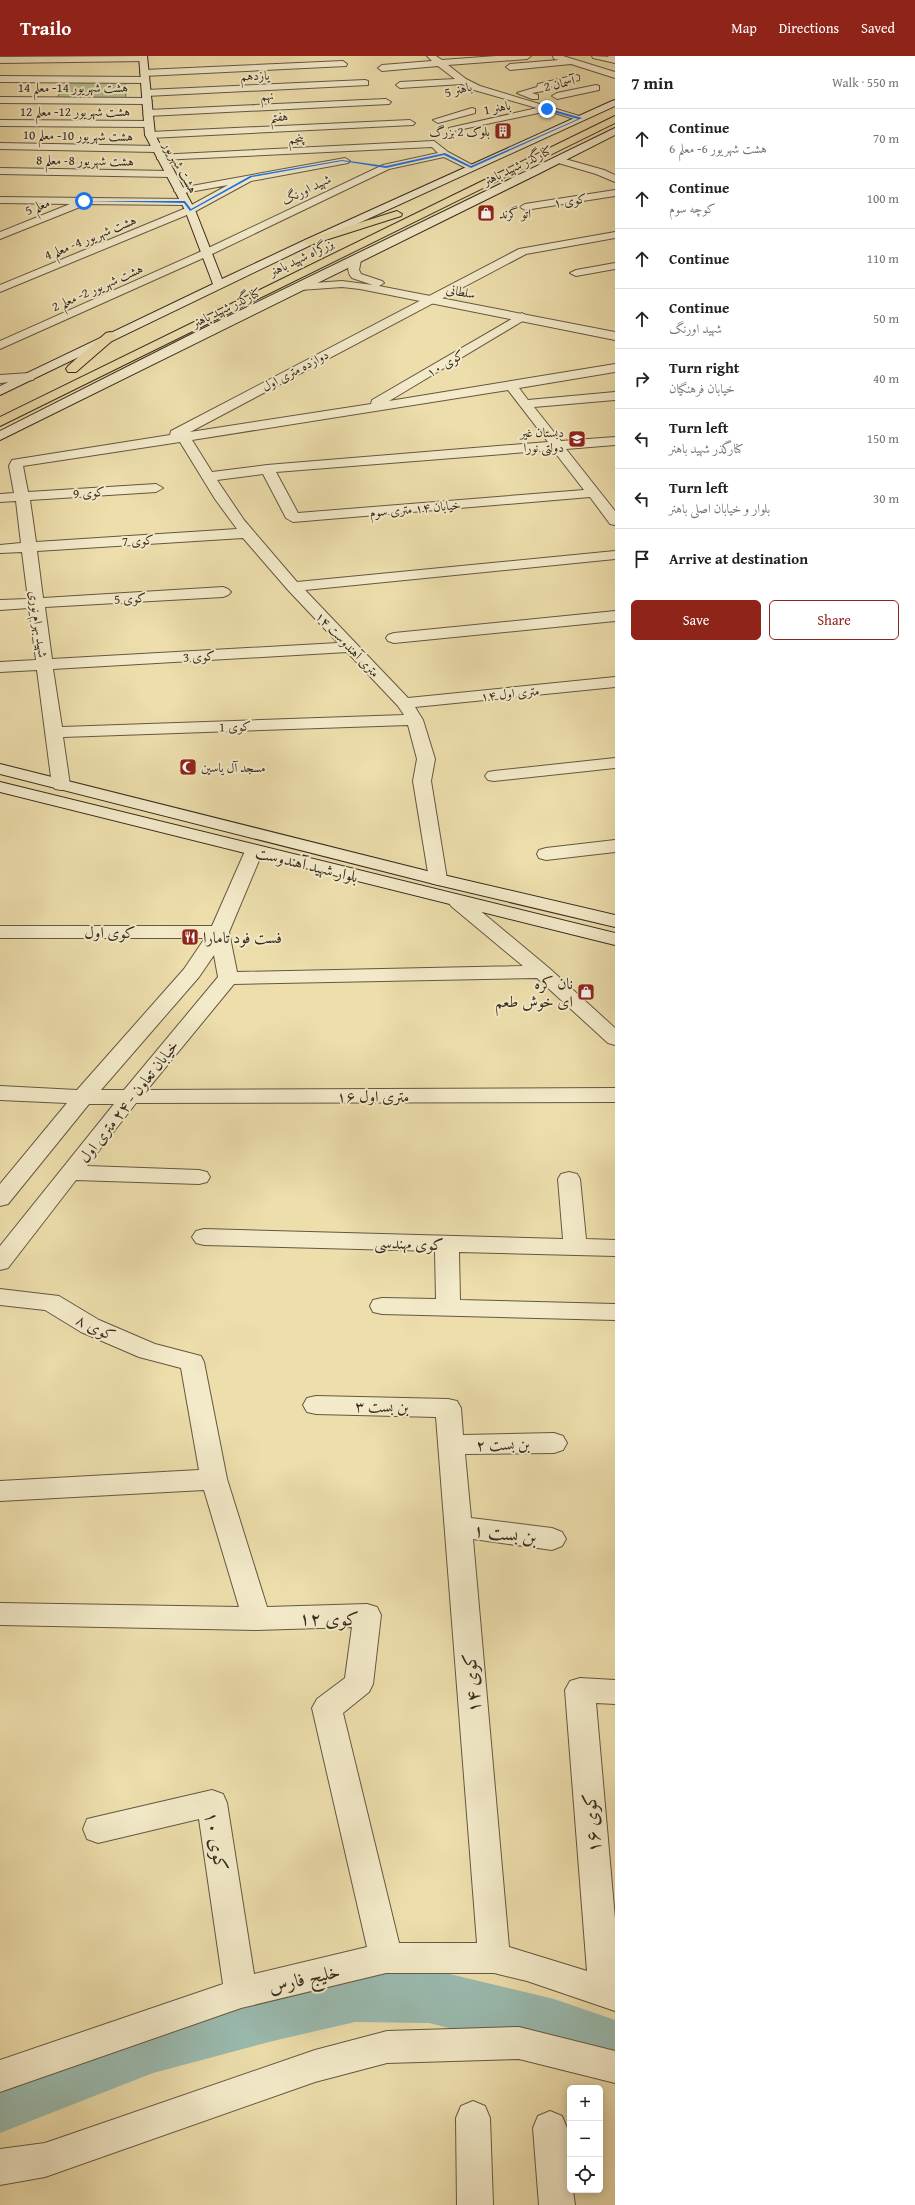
<!DOCTYPE html>
<meta charset="utf-8">
<style>
:root{--surface:#fff;--page:#f2f2f2;--text:#222;--muted:#767676;--line:#e0e0e0;--accent:#8f2418}
body{margin:0;font-family:"Gentium Book Plus",Amiri,serif;background:var(--page);color:var(--text)}
.controls{position:absolute;right:12px;bottom:12px;display:grid;overflow:hidden;border-radius:6px;box-shadow:0 2px 10px #0003}
.controls button{width:36px;height:36px;display:grid;place-items:center;padding:0;border:0;border-bottom:1px solid var(--line);background:var(--surface);color:var(--text);font:20px sans-serif}
.stop{position:absolute;width:12px;height:12px;margin:-9px;border:3px solid #1a73e8;border-radius:50%;background:#fff}
.stop.end{background:#1a73e8;border-color:#fff;box-shadow:0 1px 4px #0008}
.list{margin:0;padding:0;list-style:none}
h2{display:flex;justify-content:space-between;align-items:center;height:52px;margin:0;padding:0 16px;font-size:17px}
h2 small{font-size:13px;font-weight:400;color:var(--muted)}
.list li{display:grid;grid-template-columns:26px 1fr auto;gap:12px;align-items:center;box-sizing:border-box;height:60px;padding:0 16px;border-top:1px solid var(--line)}
.list b{display:block;font-size:15px;white-space:nowrap}
.list p{margin:0;font-size:13px;white-space:nowrap;color:var(--muted)}
.list em{font-size:13px;font-style:normal;color:var(--muted)}
.actions{display:flex;gap:8px;padding:12px 16px}
.actions a{flex:1;padding:9px 0;border:1px solid var(--accent);border-radius:6px;text-align:center;font-size:14px;color:var(--accent)}
.actions .main{background:var(--accent);color:#fff}
.icon{flex:none;width:22px;height:22px;fill:none;stroke:currentColor;stroke-width:2;stroke-linecap:round;stroke-linejoin:round}
.map{position:relative;flex:none;width:615px;height:2149px;overflow:hidden}
header{display:flex;align-items:center;gap:24px;box-sizing:border-box;height:56px;padding:0 20px;background:var(--accent);color:#fff}
header strong{font-size:19px}
nav{display:flex;gap:22px;margin-inline-start:auto;font-size:14px}
main{display:flex}
aside{flex:1;background:var(--surface)}
.map>svg:first-child{display:block}
</style>
<header>
<strong>Trailo</strong>
<nav><a>Map</a><a>Directions</a><a>Saved</a></nav>
</header>
<main>
<div class="map">
<svg width="615" height="2149" viewBox="0 0 615 2149">
<rect width="100%" height="100%" fill="#eddeac"/>
<filter id="stains"><feTurbulence type="fractalNoise" baseFrequency=".005" numOctaves="4"/><feColorMatrix values="0 0 0 0 .2 0 0 0 0 .09 0 0 0 0 .02 0 0 0 .5 -.17"/></filter>
<radialGradient id="worn" r=".72"><stop offset=".6" stop-color="#630" stop-opacity="0"/><stop offset="1" stop-color="#630" stop-opacity=".3"/></radialGradient>
<path fill="#b4c28d" stroke="#767656" d="M 67,24 L 125,25 L 126,43 L 57,42 Z"/>
<g fill="none" stroke-linecap="round" stroke-linejoin="round">
<path fill="#9abbb0" fill-rule="evenodd" d="M 355,1912 L 429,1913 L 554,1943 L 615,1964 L 615,2022 L 554,1999 L 429,1967 L 355,1966 L 273,1985 L 153,2017 L 0,2077 L 0,2017 L 153,1961 L 273,1929 Z"/>
<g stroke="#645842" stroke-width="2">
<path id="minor" d="M 143,0 L 146,1 L 146,5 L 0,7 L 0,1 Z
M 427,0 L 436,0 L 442,4 L 496,0 L 531,0 L 527,3 L 448,9 L 466,23 L 480,30 L 586,62 L 581,65 L 548,55 L 449,76 L 449,72 L 537,52 L 474,34 L 462,28 L 400,32 L 396,29 L 400,26 L 455,23 L 438,10 L 382,15 L 378,12 L 382,9 L 432,5 Z
M 553,0 L 563,0 L 615,16 L 615,22 L 571,8 L 510,14 L 506,11 L 510,8 L 559,4 L 554,3 Z
M 343,5 L 347,8 L 346,10 L 144,20 L 140,17 L 144,14 Z
M 576,19 L 579,20 L 579,24 L 550,31 L 549,34 L 532,37 L 538,39 L 538,43 L 532,43 L 517,37 L 537,31 L 538,28 Z
M 0,20 L 145,21 L 149,24 L 145,27 L 0,26 Z
M 365,24 L 368,25 L 368,29 L 146,40 L 142,37 L 146,34 Z
M 596,29 L 599,30 L 599,34 L 557,43 L 552,40 L 557,37 Z
M 0,41 L 147,42 L 152,45 L 147,48 L 0,47 Z
M 386,43 L 391,46 L 389,48 L 148,60 L 143,57 L 148,54 Z
M 472,52 L 475,53 L 475,57 L 438,67 L 433,64 Z
M 0,64 L 149,65 L 154,68 L 149,71 L 0,70 Z
M 410,64 L 415,67 L 413,69 L 150,82 L 145,79 L 150,76 Z
M 434,85 L 448,96 L 476,111 L 474,113 L 468,113 L 444,101 L 389,113 L 210,199 L 0,293 L 0,285 L 202,195 L 383,109 L 438,97 L 432,91 L 160,104 L 157,103 L 157,99 Z
M 0,87 L 156,90 L 161,93 L 156,96 L 0,93 Z
M 558,101 L 604,114 L 615,119 L 615,126 L 596,118 L 555,106 L 555,102 Z
M 345,102 L 350,105 L 348,107 L 251,125 L 194,156 L 0,236 L 0,229 L 186,152 L 228,129 L 179,138 L 174,135 L 175,133 Z
M 0,112 L 170,115 L 175,118 L 170,121 L 0,118 Z
M 615,134 L 615,140 L 525,154 L 520,151 L 525,148 Z
M 0,141 L 185,143 L 190,146 L 185,149 L 80,148 L 80,151 L 0,183 L 0,176 L 70,148 L 0,147 Z
M 615,176 L 615,182 L 526,198 L 190,376 L 371,348 L 372,344 L 522,257 L 528,261 L 526,263 L 389,345 L 615,308 L 615,316 L 519,332 L 528,344 L 615,336 L 615,344 L 534,351 L 561,385 L 615,381 L 615,389 L 566,393 L 615,455 L 615,469 L 610,468 L 590,441 L 293,466 L 286,462 L 263,418 L 217,424 L 244,464 L 297,526 L 615,495 L 615,503 L 305,534 L 408,642 L 615,621 L 615,631 L 415,651 L 423,664 L 435,703 L 431,725 L 447,823 L 445,827 L 438,829 L 431,827 L 429,823 L 413,725 L 417,703 L 408,669 L 63,681 L 70,729 L 67,733 L 61,734 L 55,733 L 52,729 L 37,614 L 0,616 L 0,606 L 36,604 L 29,552 L 0,554 L 0,544 L 28,543 L 22,496 L 0,497 L 0,489 L 21,487 L 16,445 L 0,446 L 0,438 L 14,437 L 9,410 L 12,404 L 170,379 L 171,375 L 519,193 ZM 508,334 L 548,386 L 267,409 L 212,416 L 192,384 ZM 180,386 L 215,443 L 237,473 L 36,486 L 30,444 L 156,436 L 163,432 L 156,428 L 28,436 L 23,410 ZM 553,394 L 584,434 L 298,457 L 276,416 ZM 243,482 L 288,534 L 338,587 L 52,603 L 45,551 L 223,541 L 228,539 L 231,536 L 228,533 L 223,531 L 43,542 L 37,495 ZM 347,596 L 398,650 L 404,659 L 62,671 L 53,613 Z
M 615,207 L 615,213 L 576,220 L 570,217 L 576,214 Z
M 615,555 L 615,565 L 394,587 L 388,585 L 386,582 L 388,579 L 394,577 Z
M 615,702 L 615,712 L 494,725 L 488,724 L 485,720 L 488,716 L 494,715 Z
M 615,784 L 615,796 L 546,804 L 539,802 L 537,798 L 539,794 L 546,792 Z
M 254,789 L 261,791 L 263,795 L 229,876 L 237,916 L 523,910 L 451,850 L 448,846 L 451,842 L 458,840 L 465,842 L 549,912 L 615,972 L 615,989 L 608,987 L 537,922 L 234,928 L 147,1034 L 615,1032 L 615,1046 L 136,1047 L 87,1110 L 199,1114 L 207,1116 L 210,1121 L 207,1126 L 199,1128 L 76,1124 L 8,1212 L 0,1214 L 0,1190 L 114,1048 L 89,1048 L 8,1148 L 0,1150 L 0,1128 L 67,1047 L 0,1044 L 0,1030 L 77,1034 L 184,913 L 205,882 L 0,882 L 0,870 L 212,870 L 245,795 L 247,791 ZM 214,899 L 218,921 L 124,1034 L 101,1034 L 199,921 Z
M 569,1116 L 577,1118 L 580,1123 L 586,1183 L 615,1184 L 615,1200 L 459,1196 L 460,1244 L 615,1248 L 615,1264 L 382,1258 L 373,1256 L 370,1250 L 373,1244 L 382,1242 L 436,1243 L 435,1195 L 204,1189 L 196,1187 L 192,1181 L 196,1175 L 204,1173 L 563,1183 L 558,1123 L 561,1118 Z
M 0,1233 L 59,1240 L 99,1264 L 155,1288 L 201,1300 L 204,1306 L 227,1423 L 267,1551 L 367,1548 L 377,1551 L 381,1559 L 373,1628 L 369,1636 L 343,1657 L 399,1887 L 477,1887 L 436,1361 L 316,1358 L 307,1356 L 303,1349 L 307,1342 L 316,1340 L 448,1343 L 457,1345 L 461,1352 L 463,1379 L 554,1377 L 563,1380 L 567,1387 L 563,1394 L 554,1397 L 465,1398 L 471,1462 L 552,1472 L 562,1476 L 566,1483 L 562,1490 L 552,1494 L 473,1483 L 509,1891 L 587,1915 L 565,1634 L 570,1625 L 580,1622 L 615,1624 L 615,1648 L 596,1647 L 615,1863 L 615,1955 L 527,1925 L 494,1917 L 386,1917 L 241,1952 L 0,2036 L 0,2004 L 223,1928 L 199,1763 L 98,1787 L 87,1783 L 83,1773 L 87,1763 L 212,1734 L 223,1738 L 227,1747 L 254,1918 L 367,1891 L 312,1652 L 317,1643 L 345,1622 L 352,1571 L 257,1574 L 0,1569 L 0,1547 L 239,1551 L 204,1434 L 0,1445 L 0,1425 L 199,1414 L 181,1312 L 139,1301 L 81,1276 L 45,1254 L 0,1249 Z
M 519,1971 L 615,1995 L 615,2027 L 519,2003 L 387,2007 L 315,2026 L 45,2121 L 0,2129 L 0,2093 L 45,2087 L 315,1994 L 387,1975 Z
M 473,2045 L 485,2050 L 490,2062 L 493,2149 L 457,2149 L 456,2062 L 461,2050 Z
M 550,2055 L 562,2060 L 567,2072 L 570,2134 L 573,2134 L 575,2149 L 539,2149 L 533,2072 L 538,2060 Z"/>
</g>
<g stroke="#645842" stroke-width="2">
<path id="tertiary" d="M 592,0 L 615,1 L 615,7 L 593,2 Z
M 355,201 L 361,204 L 359,214 L 361,218 L 382,225 L 384,227 L 379,230 L 615,276 L 615,284 L 360,233 L 342,231 L 300,234 L 294,231 L 300,228 L 342,225 L 373,229 L 352,222 C 347,216 348,212 349,204 Z
M 29,317 L 35,321 L 33,324 L 0,327 L 0,319 Z"/>
</g>
<g stroke="#372b1f" stroke-width="2">
<path id="secondary" d="M 139,0 L 147,0 L 155,79 L 195,154 L 222,223 L 305,184 L 612,45 L 615,44 L 615,50 L 313,188 L 0,339 L 0,330 L 213,228 L 185,154 L 145,79 Z
M 608,0 L 615,0 L 615,3 L 609,2 Z
M 615,72 L 615,79 L 540,117 L 0,384 L 0,375 L 192,278 Z
M 0,708 L 439,818 L 615,859 L 615,871 L 438,829 L 0,718 Z
M 0,726 L 615,877 L 615,889 L 0,736 Z"/>
</g>
<g stroke="#372b1f" stroke-width="2">
<path id="trunk" d="M 615,60 L 615,67 L 0,370 L 0,361 Z
M 397,155 L 402,158 L 401,160 L 313,188 L 309,189 L 304,186 L 305,184 Z
M 110,276 L 114,277 L 116,280 L 114,283 L 76,316 L 68,316 L 66,313 L 68,310 L 106,277 Z"/>
</g>
<use href="#minor" fill="#f3eac9" fill-rule="evenodd"/>
<use href="#tertiary" fill="#f3eac9" fill-rule="evenodd"/>
<use href="#secondary" fill="#f3eac9" fill-rule="evenodd"/>
<use href="#trunk" fill="#eddeac" fill-rule="evenodd"/>
</g>
<path fill="#1a73e8" d="M 547,52 L 582,62 L 471,112 L 444,99 L 386,112 L 342,105 L 252,121 L 190,155 L 184,147 L 83,145 L 185,145 L 191,153 L 250,120 L 342,104 L 386,110 L 445,97 L 471,110 L 578,63 L 546,54 Z"/>
<defs>
<g id="building-square" transform="scale(0.9)"><rect x="-9" y="-9" width="18" height="18" rx="4" fill="#8f2418" stroke="#f3eac9"/><path d="M-4-6H4V6H1V3H-1V6H-4ZM-2.5-4.3h1.7v1.8h-1.7ZM.8-4.3h1.7v1.8H.8ZM-2.5-1h1.7V.8h-1.7ZM.8-1h1.7V.8H.8Z" fill="#fff"/></g>
<g id="shop-square" transform="scale(0.9)"><rect x="-9" y="-9" width="18" height="18" rx="4" fill="#8f2418" stroke="#f3eac9"/><path d="M-5-2.5h2.3a2.7 3.5 0 0 1 5.4 0H5L5.5 6h-11ZM-1.5-2.5h3a1.5 2.3 0 0 0-3 0Z" fill="#fff"/></g>
<g id="school-square" transform="scale(0.9)"><rect x="-9" y="-9" width="18" height="18" rx="4" fill="#8f2418" stroke="#f3eac9"/><path d="M0-5L7-2L0 1L-7-2ZM-4 1L0 2.5L4 1V4Q0 6-4 4Z" fill="#fff"/></g>
<g id="mosque-square" transform="scale(0.9)"><rect x="-9" y="-9" width="18" height="18" rx="4" fill="#8f2418" stroke="#f3eac9"/><path d="M3.5-4.9A6 6 0 1 0 3.5 4.9A5 5 0 1 1 3.5-4.9Z" fill="#fff"/></g>
<g id="restaurant-square" transform="scale(0.9)"><rect x="-9" y="-9" width="18" height="18" rx="4" fill="#8f2418" stroke="#f3eac9"/><path d="M-5-6h1v4h1v-4h1v4h1v-4h1v5L-1.5 .5V6h-2V.5L-5-1ZM5-6V6H3V1.5H1.5Q1.5-4 5-6Z" fill="#fff"/></g>
</defs>
<g fill-rule="evenodd">
<use href="#building-square" x="503" y="75"/>
<use href="#shop-square" x="486" y="157"/>
<use href="#school-square" x="577" y="383"/>
<use href="#mosque-square" x="188" y="711"/>
<use href="#restaurant-square" x="190" y="881"/>
<use href="#shop-square" x="586" y="936"/>
</g>
<g text-anchor="middle" stroke-width="4" stroke-linejoin="round" paint-order="stroke">
<g font-size="13" fill="#372b1f" stroke="#f3eac9">
<text transform="translate(255 19) rotate(-2)" y="5">یازدهم</text>
<text transform="translate(559 27) rotate(-12)" y="5">آسمان 2</text>
<text x="73" y="36">هشت شهریور 14- معلم 14</text>
<text transform="translate(458 33) rotate(-14)" y="5">باهنر 5</text>
<text transform="translate(267 39) rotate(-3)" y="5">نهم</text>
<text transform="translate(497 51) rotate(-12)" y="5">باهنر 1</text>
<text x="75" y="60">هشت شهریور 12- معلم 12</text>
<text transform="translate(279 60) rotate(-3)" y="5">هفتم</text>
<text transform="translate(78 79) rotate(1)" y="5">هشت شهریور 10- معلم 10</text>
<text transform="translate(296 82) rotate(-3)" y="5">پنجم</text>
<text transform="translate(85 104) rotate(1)" y="5">هشت شهریور 8- معلم 8</text>
<text transform="translate(517 109) rotate(-26)" y="5">کنارگذر شهید باهنر</text>
<text transform="translate(181 111) rotate(61)" y="5">هشت شهریور</text>
<text transform="translate(306 133) rotate(-26)" y="5">شهید اورنگ</text>
<text transform="translate(570 144) rotate(-9)" y="5">کوی ۱</text>
<text transform="translate(37 150) rotate(-22)" y="5">معلم 5</text>
<text transform="translate(90 181) rotate(-22)" y="5">هشت شهریور 4- معلم 4</text>
<text transform="translate(301 201) rotate(-26)" y="5">بزرگراه شهید باهنر</text>
<text transform="translate(97 231) rotate(-24)" y="5">هشت شهریور 2- معلم 2</text>
<text transform="translate(461 235) rotate(11)" y="5">سلطانی</text>
<text transform="translate(226 251) rotate(-26)" y="5">کنارگذر شهید باهنر</text>
<text transform="translate(445 307) rotate(-30)" y="5">کوی ۱۰</text>
<text transform="translate(295 314) rotate(-28)" y="5">دوازده متری اول</text>
<text transform="translate(89 436) rotate(-4)" y="5">کوی 9</text>
<text transform="translate(415 452) rotate(-5)" y="5">خیابان ۱۴ متری سوم</text>
<text transform="translate(138 484) rotate(-4)" y="5">کوی 7</text>
<text transform="translate(130 542) rotate(-3)" y="5">کوی 5</text>
<text transform="translate(39 568) rotate(82)" y="5">شهید بهرام نوری</text>
<text transform="translate(348 588) rotate(46)" y="5">۱۴ متری آهندوست</text>
<text transform="translate(199 600) rotate(-3)" y="5">کوی 3</text>
<text transform="translate(510 637) rotate(-6)" y="5">۱۴ متری اول</text>
<text transform="translate(235 670) rotate(-2)" y="5">کوی 1</text>
</g>
<g font-size="13" fill="#372b1f" stroke="#f3eac9" text-anchor="end">
<text x="490" y="80">بلوک 2 بزرگ</text>
<text x="499" y="162" text-anchor="start">اتو گرند</text>
<text x="564" y="381">دبستان غیر<tspan x="564" dy="15">دولتی نورا</tspan></text>
<text x="201" y="716" text-anchor="start">مسجد آل یاسین</text>
</g>
<g font-size="16" fill="#372b1f" stroke="#f3eac9">
<text transform="translate(307 808) rotate(14)" y="6">بلوار شهید آهندوست</text>
<text x="110" y="882">کوی اول</text>
<text x="373" y="1046">۱۶ متری اول</text>
<text transform="translate(128 1045) rotate(-52)" y="6">خیابان تعاون - ۲۴ متری اول</text>
<text transform="translate(409 1187) rotate(2)" y="6">کوی مهندسی</text>
<text transform="translate(96 1271) rotate(26)" y="6">کوی ۸</text>
<text transform="translate(382 1350) rotate(1)" y="6">بن بست ۳</text>
<text transform="translate(503 1388) rotate(-1)" y="6">بن بست ۲</text>
</g>
<g font-size="16" fill="#372b1f" stroke="#f3eac9" text-anchor="start">
<text x="203" y="887">فست فود تامارا</text>
<text x="573" y="933" text-anchor="end">نان کره<tspan x="573" dy="18">ای خوش طعم</tspan></text>
</g>
<g font-size="19" fill="#372b1f" stroke="#f3eac9">
<text transform="translate(505 1477) rotate(7)" y="7">بن بست ۱</text>
<text transform="translate(329 1562) rotate(1)" y="7">کوی ۱۲</text>
<text transform="translate(471 1627) rotate(-95)" y="7">کوی ۱۴</text>
<text transform="translate(591 1767) rotate(-95)" y="7">کوی ۱۶</text>
<text transform="translate(217 1785) rotate(80)" y="7">کوی ۱۰</text>
<text transform="translate(304 1922) rotate(-13)" y="7">خلیج فارس</text>
</g>
</g>
<rect width="100%" height="100%" filter="url(#stains)"/>
<rect width="100%" height="100%" fill="url(#worn)"/>
</svg>
<div class="controls">
<button>+</button>
<button>−</button>
<button><svg class="icon" aria-label="locate" viewBox="0 0 24 24"><circle cx="12" cy="12" r="6"/><path d="M12 2v4M12 18v4M2 12h4M18 12h4"/></svg></button>
</div>
<div class="stop" style="left:84px;top:145px"></div>
<div class="stop end" style="left:547px;top:53px"></div>
</div>
<aside>
<h2>7 min<small>Walk · 550 m</small></h2>
<ul class="list">
<li><svg class="icon" aria-label="ahead" viewBox="0 0 24 24"><path d="M12 20V5M6 11l6-6 6 6"/></svg><div><b>Continue</b><p>هشت شهریور 6- معلم 6</p></div><em>70 m</em></li>
<li><svg class="icon" aria-label="ahead" viewBox="0 0 24 24"><path d="M12 20V5M6 11l6-6 6 6"/></svg><div><b>Continue</b><p>کوچه سوم</p></div><em>100 m</em></li>
<li><svg class="icon" aria-label="ahead" viewBox="0 0 24 24"><path d="M12 20V5M6 11l6-6 6 6"/></svg><div><b>Continue</b></div><em>110 m</em></li>
<li><svg class="icon" aria-label="ahead" viewBox="0 0 24 24"><path d="M12 20V5M6 11l6-6 6 6"/></svg><div><b>Continue</b><p>شهید اورنگ</p></div><em>50 m</em></li>
<li><svg class="icon" aria-label="right" viewBox="0 0 24 24"><path d="M7 20v-9h11M14 6l5 5-5 5"/></svg><div><b>Turn right</b><p>خیابان فرهنگیان</p></div><em>40 m</em></li>
<li><svg class="icon" aria-label="left" viewBox="0 0 24 24"><path d="M17 20v-9H6M10 6l-5 5 5 5"/></svg><div><b>Turn left</b><p>کنارگذر شهید باهنر</p></div><em>150 m</em></li>
<li><svg class="icon" aria-label="left" viewBox="0 0 24 24"><path d="M17 20v-9H6M10 6l-5 5 5 5"/></svg><div><b>Turn left</b><p>بلوار و خیابان اصلی باهنر</p></div><em>30 m</em></li>
<li><svg class="icon" aria-label="arrive" viewBox="0 0 24 24"><path d="M6 21V4h12l-3 4 3 4H6"/></svg><div><b>Arrive at destination</b></div></li>
</ul>
<div class="actions"><a class="main">Save</a><a>Share</a></div>
</aside>
</main>
